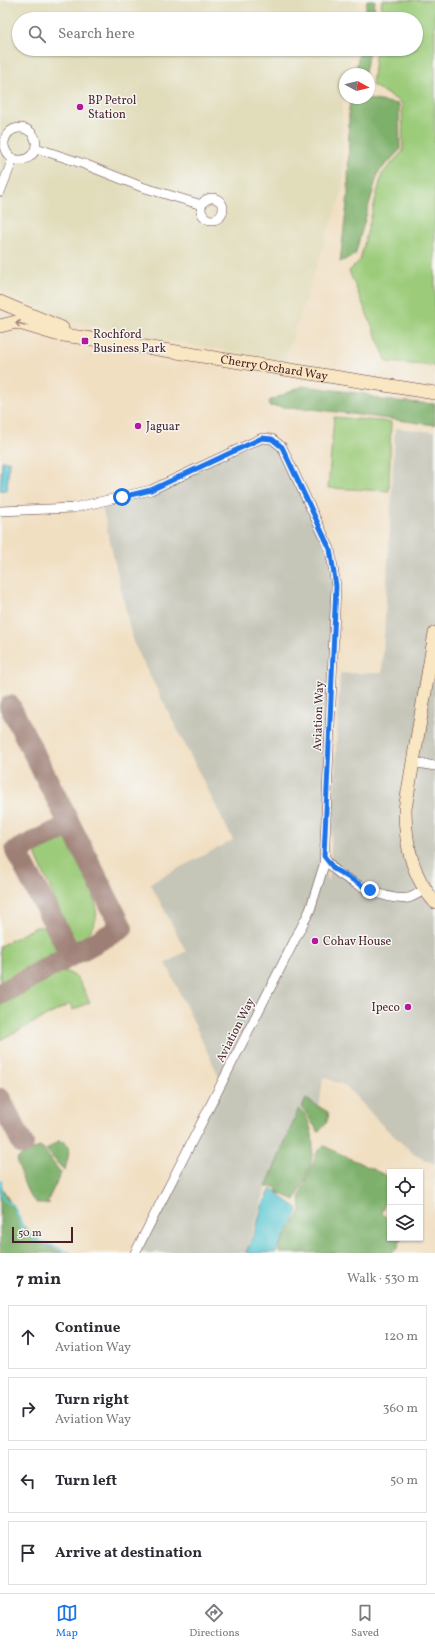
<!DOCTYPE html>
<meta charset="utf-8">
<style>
:root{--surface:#fff;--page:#f2f2f3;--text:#2b2b33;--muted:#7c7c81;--line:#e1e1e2;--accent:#1a73e8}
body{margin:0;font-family:Vollkorn,serif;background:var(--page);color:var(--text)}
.controls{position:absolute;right:12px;bottom:12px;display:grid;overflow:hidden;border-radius:0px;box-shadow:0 1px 3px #0004}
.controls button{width:36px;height:36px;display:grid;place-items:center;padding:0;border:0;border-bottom:1px solid var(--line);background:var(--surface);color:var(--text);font:20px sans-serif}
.compass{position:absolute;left:339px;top:68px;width:36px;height:36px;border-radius:50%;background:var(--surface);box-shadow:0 1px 3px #0004;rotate:98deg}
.scale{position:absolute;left:12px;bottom:10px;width:61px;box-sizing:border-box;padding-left:4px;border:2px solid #4a1f2b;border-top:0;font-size:11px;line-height:14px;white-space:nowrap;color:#4a1f2b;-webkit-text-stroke:3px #f6f6f2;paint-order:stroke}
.stop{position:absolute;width:12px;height:12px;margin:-9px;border:3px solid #1a73e8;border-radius:50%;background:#fff}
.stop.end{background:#1a73e8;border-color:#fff;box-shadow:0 1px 4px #0008}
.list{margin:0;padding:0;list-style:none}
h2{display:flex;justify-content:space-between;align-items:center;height:52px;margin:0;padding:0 16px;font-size:17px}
h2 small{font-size:13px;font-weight:400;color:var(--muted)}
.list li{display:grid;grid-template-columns:26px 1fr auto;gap:12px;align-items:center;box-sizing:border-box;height:64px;margin:0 8px 8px;padding:0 8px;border:1px solid var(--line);border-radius:0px}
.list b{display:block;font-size:15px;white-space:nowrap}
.list p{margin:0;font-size:13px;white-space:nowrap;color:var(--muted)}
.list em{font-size:13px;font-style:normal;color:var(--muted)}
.icon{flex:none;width:22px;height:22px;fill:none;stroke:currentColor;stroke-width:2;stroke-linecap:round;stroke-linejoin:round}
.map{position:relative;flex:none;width:435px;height:1253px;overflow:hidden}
.search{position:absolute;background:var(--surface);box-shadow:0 1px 3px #0004;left:12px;right:12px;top:12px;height:44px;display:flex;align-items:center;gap:10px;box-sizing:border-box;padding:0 14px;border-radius:22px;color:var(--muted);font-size:15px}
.sheet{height:340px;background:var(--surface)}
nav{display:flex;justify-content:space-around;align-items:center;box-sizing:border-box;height:56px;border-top:1px solid var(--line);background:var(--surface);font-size:11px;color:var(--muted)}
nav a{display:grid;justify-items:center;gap:2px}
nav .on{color:var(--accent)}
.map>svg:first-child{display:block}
</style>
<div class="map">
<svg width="435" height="1253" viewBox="0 0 435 1253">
<rect width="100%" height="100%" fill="#f6f6f2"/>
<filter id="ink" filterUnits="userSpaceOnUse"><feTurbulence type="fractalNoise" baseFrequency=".025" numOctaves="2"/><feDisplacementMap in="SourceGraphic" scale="8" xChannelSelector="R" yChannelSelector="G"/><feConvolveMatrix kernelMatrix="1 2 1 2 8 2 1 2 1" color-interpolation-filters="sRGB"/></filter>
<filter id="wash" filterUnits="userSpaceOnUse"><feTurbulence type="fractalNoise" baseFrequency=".012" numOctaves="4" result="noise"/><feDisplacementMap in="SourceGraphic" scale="16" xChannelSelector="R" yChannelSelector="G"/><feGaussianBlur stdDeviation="0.9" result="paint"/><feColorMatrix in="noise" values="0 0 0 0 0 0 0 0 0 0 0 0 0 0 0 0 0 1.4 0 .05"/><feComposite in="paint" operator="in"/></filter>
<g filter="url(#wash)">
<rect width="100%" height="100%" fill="#f1dfc2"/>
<path fill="#e1dcba" d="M 3,0 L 359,0 L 356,19 L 19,19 L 19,49 L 351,49 L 347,74 L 345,74 L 345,89 L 342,110 L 343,188 L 285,360 L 157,339 L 66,320 L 0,290 L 0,12 Z"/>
<path fill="#c5c5b8" d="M 395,428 L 435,432 L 435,1164 L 415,1155 L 382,1125 L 346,1086 L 323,1077 L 319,1109 L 299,1108 L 266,1187 L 246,1253 L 135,1253 L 222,1083 L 166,963 L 186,951 L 150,883 L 233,840 L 133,642 L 101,502 L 151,490 L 262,438 L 282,447 L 330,549 L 336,586 L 324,865 L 329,884 L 340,673 L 382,673 Z"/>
<path fill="#9ccc7a" stroke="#737652" d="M 382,0 L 435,0 L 435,366 L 387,362 L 349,271 L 360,260 L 382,174 L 403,151 L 402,103 L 372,85 L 376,49 L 416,49 L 416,19 L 380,19 Z
M 334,417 L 391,422 L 389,491 L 328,488 Z
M 59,835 L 66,838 C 72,849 77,860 83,871 C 96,897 109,926 74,943 L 36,856 L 38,846 Z
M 36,927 L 44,927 L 51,930 L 59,946 L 58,950 L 0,982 L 0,946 Z
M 62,971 C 80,974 82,987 90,1002 L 73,1010 L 70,1004 L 0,1040 L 0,1005 Z"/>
<path fill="#7db06a" stroke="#64684a" d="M 367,0 L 375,0 L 373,19 L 364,19 Z
M 360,49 L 369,49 L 365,74 L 355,74 Z
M 351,98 L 362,98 L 399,104 L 400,150 L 378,173 L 355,255 L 340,262 L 348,195 L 349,108 Z
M 303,386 L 365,394 L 382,400 L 435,404 L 435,425 L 313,409 L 269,406 L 269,401 Z
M 306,1099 L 328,1112 C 330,1120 324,1127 318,1132 L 302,1107 Z
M 299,1108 C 314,1121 316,1151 309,1169 C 305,1180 300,1190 295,1200 L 279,1193 L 276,1187 L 266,1187 Z
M 58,1141 L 65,1142 C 72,1150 67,1160 65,1170 L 61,1167 L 46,1150 Z
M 324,1146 L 389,1177 L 390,1183 L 382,1213 L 390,1221 L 390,1238 L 402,1238 L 397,1249 L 391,1253 L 279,1253 L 279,1247 L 301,1212 L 300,1196 L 318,1150 Z
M 39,1147 L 43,1149 L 61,1173 L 47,1202 L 50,1203 C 46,1204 40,1205 37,1203 C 26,1197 20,1170 17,1160 L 18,1158 Z
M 0,1184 L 23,1226 L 39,1240 L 40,1243 L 63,1253 L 0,1253 Z"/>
<path fill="#5dc9d4" stroke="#547480" d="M 2,461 L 9,461 L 7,491 L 0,490 Z
M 271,1189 L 277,1191 L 280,1196 L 297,1208 L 298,1212 L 275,1253 L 246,1253 L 256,1228 L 262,1206 Z"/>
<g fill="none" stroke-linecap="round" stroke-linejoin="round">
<path stroke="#5dc9d4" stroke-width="2.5" d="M 0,1181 L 1,1182 L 1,1192 L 4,1200 L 13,1205 L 23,1228 L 36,1240 L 70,1253"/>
<path stroke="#9e7f76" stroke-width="22" d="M 70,825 L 16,851 L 71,955
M 0,994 L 122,928 L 10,706
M 0,1099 L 23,1144"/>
</g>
</g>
<g filter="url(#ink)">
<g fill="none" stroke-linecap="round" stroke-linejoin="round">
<g stroke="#633c42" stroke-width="10">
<path id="street" d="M4 144a16 16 0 1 1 32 0a16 16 0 1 1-32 0Z
M 36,148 L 84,164 L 142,187 L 202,205
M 0,192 L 13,159
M201 209a11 11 0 1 1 22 0a11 11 0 1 1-22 0Z
M 0,511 L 73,508 L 151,490 L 262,438 L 272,439 L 282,447 L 330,549 L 336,586 L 324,865 L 310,910 L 135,1253
M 412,762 L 435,766
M 324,856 C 327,860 330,865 334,869 C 348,882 389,902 408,898 C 414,897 420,892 425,889"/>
</g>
<g stroke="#633c42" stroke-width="14">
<g id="secondary">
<path d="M 0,302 L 62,328"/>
<path id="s1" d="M 0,326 L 16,322 L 56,334 L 114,342 L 435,393"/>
<path d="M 435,633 L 405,809 C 405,842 412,877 435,902"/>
</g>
</g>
<use href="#street" stroke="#fff" stroke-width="9"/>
<use href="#secondary" stroke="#f9e7c3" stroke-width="13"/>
</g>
<defs><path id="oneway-shaft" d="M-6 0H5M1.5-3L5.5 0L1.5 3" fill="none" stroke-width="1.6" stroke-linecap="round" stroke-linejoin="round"/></defs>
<use stroke="#a28377" href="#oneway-shaft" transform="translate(21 324) rotate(-166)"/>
</g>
<g fill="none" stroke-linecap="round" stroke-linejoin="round" filter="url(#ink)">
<path stroke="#1a73e8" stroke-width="5" d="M 122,497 L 151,490 L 262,438 L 272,439 L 282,447 L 330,549 L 336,586 L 324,856 L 334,869 L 370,890"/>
</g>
<g fill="#b5179e" stroke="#f6f6f2" stroke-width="1.5">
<circle cx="80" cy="107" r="4"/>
<rect x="81" y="337" width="8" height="8" rx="2"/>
<circle cx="138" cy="426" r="4"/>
<circle cx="315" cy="941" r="4"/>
<circle cx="408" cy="1007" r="4"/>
</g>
<g text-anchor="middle" stroke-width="3" stroke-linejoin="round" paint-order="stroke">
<g font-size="12" fill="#4a1f2b" stroke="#f6f6f2" text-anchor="start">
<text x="88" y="104">BP Petrol<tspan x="88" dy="14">Station</tspan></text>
<text x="93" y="338">Rochford<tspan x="93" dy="14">Business Park</tspan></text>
<text x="146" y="430">Jaguar</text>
<text x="323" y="945">Cohav House</text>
<text x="400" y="1011" text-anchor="end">Ipeco</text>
</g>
<g font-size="12" fill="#4a1f2b" stroke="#f6f6f2">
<text dy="4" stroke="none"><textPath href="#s1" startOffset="279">Cherry Orchard Way</textPath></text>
<text transform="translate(318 716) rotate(-88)" y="4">Aviation Way</text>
<text transform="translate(235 1030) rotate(-63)" y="4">Aviation Way</text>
</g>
</g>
</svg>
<div class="controls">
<button><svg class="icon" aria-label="locate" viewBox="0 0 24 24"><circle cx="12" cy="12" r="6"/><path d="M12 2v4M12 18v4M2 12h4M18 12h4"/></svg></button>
<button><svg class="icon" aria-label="layers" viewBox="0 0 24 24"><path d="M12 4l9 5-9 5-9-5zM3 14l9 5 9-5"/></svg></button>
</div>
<svg class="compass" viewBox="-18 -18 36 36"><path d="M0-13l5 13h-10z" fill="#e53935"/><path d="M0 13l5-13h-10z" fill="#7c7c81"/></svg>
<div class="scale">50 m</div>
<div class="stop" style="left:122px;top:497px"></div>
<div class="stop end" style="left:370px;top:890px"></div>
<div class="search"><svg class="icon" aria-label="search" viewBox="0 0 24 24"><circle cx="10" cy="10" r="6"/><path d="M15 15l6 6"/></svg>Search here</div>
</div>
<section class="sheet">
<h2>7 min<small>Walk · 530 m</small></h2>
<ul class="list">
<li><svg class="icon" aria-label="ahead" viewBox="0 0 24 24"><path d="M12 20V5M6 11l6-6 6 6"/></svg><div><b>Continue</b><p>Aviation Way</p></div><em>120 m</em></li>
<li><svg class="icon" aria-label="right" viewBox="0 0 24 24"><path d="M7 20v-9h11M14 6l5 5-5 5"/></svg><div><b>Turn right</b><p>Aviation Way</p></div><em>360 m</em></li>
<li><svg class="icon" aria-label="left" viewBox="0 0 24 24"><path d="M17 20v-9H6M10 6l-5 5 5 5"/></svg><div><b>Turn left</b></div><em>50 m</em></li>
<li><svg class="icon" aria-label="arrive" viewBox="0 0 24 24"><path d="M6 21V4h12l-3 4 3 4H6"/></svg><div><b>Arrive at destination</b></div></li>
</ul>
</section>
<nav>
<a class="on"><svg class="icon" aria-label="map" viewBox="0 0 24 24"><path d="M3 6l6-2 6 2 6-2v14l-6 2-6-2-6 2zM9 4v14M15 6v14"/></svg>Map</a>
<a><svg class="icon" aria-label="directions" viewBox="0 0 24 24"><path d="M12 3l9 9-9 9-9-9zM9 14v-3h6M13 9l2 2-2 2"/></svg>Directions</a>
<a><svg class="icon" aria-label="saved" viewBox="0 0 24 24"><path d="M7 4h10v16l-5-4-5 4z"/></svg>Saved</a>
</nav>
